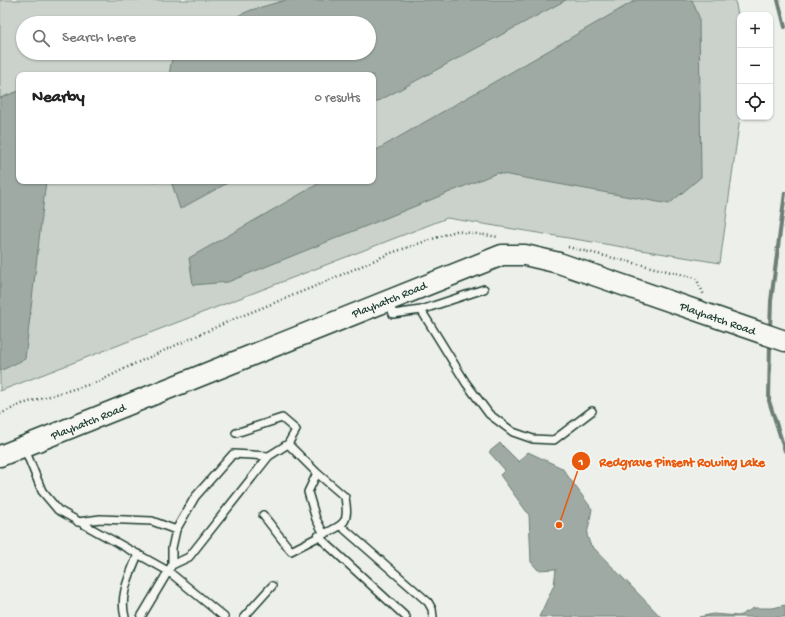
<!DOCTYPE html>
<meta charset="utf-8">
<style>
:root{--surface:#fff;--page:#f6f6f6;--text:#222;--muted:#767676;--line:#e0e0e0}
body{margin:0;font-family:"Gochi Hand",sans-serif;background:var(--page);color:var(--text)}
.controls{position:absolute;right:12px;top:12px;display:grid;overflow:hidden;border-radius:8px;box-shadow:0 1px 3px #0004}
.controls button{width:36px;height:36px;display:grid;place-items:center;padding:0;border:0;border-bottom:1px solid var(--line);background:var(--surface);color:var(--text);font:20px sans-serif}
.list{margin:0;padding:0;list-style:none}
h2{display:flex;justify-content:space-between;align-items:center;height:52px;margin:0;padding:0 16px;font-size:17px}
h2 small{font-size:13px;font-weight:400;color:var(--muted)}
.icon{flex:none;width:22px;height:22px;fill:none;stroke:currentColor;stroke-width:2;stroke-linecap:round;stroke-linejoin:round}
.map{position:relative;flex:none;width:785px;height:617px;overflow:hidden}
.search{position:absolute;background:var(--surface);box-shadow:0 1px 3px #0004;left:16px;top:16px;width:360px;height:44px;display:flex;align-items:center;gap:10px;box-sizing:border-box;padding:0 14px;border-radius:22px;color:var(--muted);font-size:15px}
.panel{position:absolute;background:var(--surface);box-shadow:0 1px 3px #0004;left:16px;top:72px;width:360px;height:112px;border-radius:8px}
.map>svg:first-child{display:block}
</style>
<div class="map">
<svg width="785" height="617" viewBox="0 0 785 617">
<rect width="100%" height="100%" fill="#edefea"/>
<filter id="ink" filterUnits="userSpaceOnUse"><feTurbulence type="fractalNoise" baseFrequency=".025" numOctaves="2"/><feDisplacementMap in="SourceGraphic" scale="8" xChannelSelector="R" yChannelSelector="G"/><feConvolveMatrix kernelMatrix="1 2 1 2 8 2 1 2 1" color-interpolation-filters="sRGB"/></filter>
<g filter="url(#ink)">
<path fill="#cbd2cc" stroke="#758880" fill-rule="evenodd" d="M 0,0 L 735,0 L 740,26 L 740,117 L 720,263 L 447,218 L 0,391 ZM 23,23 L 369,23 L 369,53 L 23,53 ZM 19,75 L 373,75 L 373,181 L 19,181 Z"/>
<path fill="#9faaa4" stroke="#6c7e77" d="M 286,0 L 566,0 L 373,104 L 373,75 L 169,75 L 173,53 L 369,53 L 369,23 L 222,23 L 251,10 Z
M 636,0 L 692,0 L 699,17 L 701,177 L 669,204 L 497,173 L 228,282 L 193,285 L 189,258 L 323,181 L 373,181 L 373,152 Z
M 19,91 L 19,181 L 46,181 L 25,359 L 0,371 L 0,98 Z
M 171,181 L 231,181 L 180,209 Z
M 500,443 L 519,462 L 528,452 L 562,468 L 592,509 L 587,535 L 590,544 L 661,617 L 539,617 L 554,585 L 556,569 L 538,570 L 531,562 L 529,515 L 500,475 L 505,470 L 489,452 Z
M 785,605 L 785,617 L 699,617 L 713,614 L 739,616 L 754,608 L 773,608 Z"/>
<g fill="none" stroke-linecap="round" stroke-linejoin="round">
<path stroke="#6c7e77" stroke-width="4" d="M 778,0 L 785,27
M 770,329 L 771,301 L 785,193
M 770,342 L 769,401 L 785,451"/>
<g stroke="#1f3d34" stroke-width="10">
<path id="service" d="M 389,301 L 393,314 L 421,310 L 484,289
M 421,310 L 466,383 L 489,414 L 513,432 L 533,439 L 554,440 L 592,411
M 236,433 L 282,418 L 296,430 L 288,444 L 317,473 L 345,497 C 349,522 346,524 324,534 L 316,519 L 308,492 L 317,473
M 24,447 L 42,491 L 58,510 L 168,571 L 224,617
M 263,515 L 291,551 L 322,535
M 78,522 L 100,519 L 152,521 L 176,530 L 195,497 L 233,454 L 269,456
M 341,526 L 428,602 L 432,609 L 433,617
M 318,536 L 406,617
M 172,565 L 189,557 L 269,456 L 288,444
M 125,617 C 119,595 130,575 138,554
M 141,617 L 172,565 L 172,548 L 176,530
M 244,617 L 272,586"/>
</g>
<g stroke="#1f3d34" stroke-width="23">
<path id="secondary" d="M 0,456 L 502,255 L 525,255 L 559,263 L 785,341"/>
</g>
<path stroke="#1f3d34" stroke-width="2.5" stroke-dasharray="1 3" stroke-linecap="butt" d="M 568,247 L 696,278 L 704,295
M 0,414 L 22,404 L 98,382 L 132,365 L 234,319 L 311,288 L 391,253 L 456,231 L 499,237"/>
<use href="#service" stroke="#f6f6f2" stroke-width="7"/>
<use href="#secondary" stroke="#f6f6f2" stroke-width="20"/>
</g>
</g>
<g text-anchor="middle" stroke-width="3" stroke-linejoin="round" paint-order="stroke">
<g font-size="12" fill="#1f3d34" stroke="#f6f6f2">
<text transform="translate(389 299) rotate(-22)" y="4">Playhatch Road</text>
<text transform="translate(718 318) rotate(19)" y="4">Playhatch Road</text>
<text transform="translate(88 421) rotate(-22)" y="4">Playhatch Road</text>
</g>
</g>
<path fill="none" stroke="#e8590c" stroke-width="1.5" d="M559 525L581 461"/>
<g fill="#e8590c" stroke="#f6f6f2" stroke-width="1.5">
<circle cx="559" cy="525" r="4"/>
<circle cx="581" cy="461" r="10"/>
</g>
<g font-size="12" text-anchor="middle" font-weight="bold" fill="#fff">
<text x="581" y="465">1</text>
</g>
<g font-size="13" text-anchor="middle" font-weight="bold" fill="#e8590c" stroke="#f6f6f2" stroke-width="3" stroke-linejoin="round" paint-order="stroke">
<text x="682" y="466">Redgrave Pinsent Rowing Lake</text>
</g>
</svg>
<div class="controls">
<button>+</button>
<button>−</button>
<button><svg class="icon" aria-label="locate" viewBox="0 0 24 24"><circle cx="12" cy="12" r="6"/><path d="M12 2v4M12 18v4M2 12h4M18 12h4"/></svg></button>
</div>
<div class="search"><svg class="icon" aria-label="search" viewBox="0 0 24 24"><circle cx="10" cy="10" r="6"/><path d="M15 15l6 6"/></svg>Search here</div>
<section class="panel">
<h2>Nearby<small>0 results</small></h2>
<ul class="list">
</ul>
</section>
</div>
